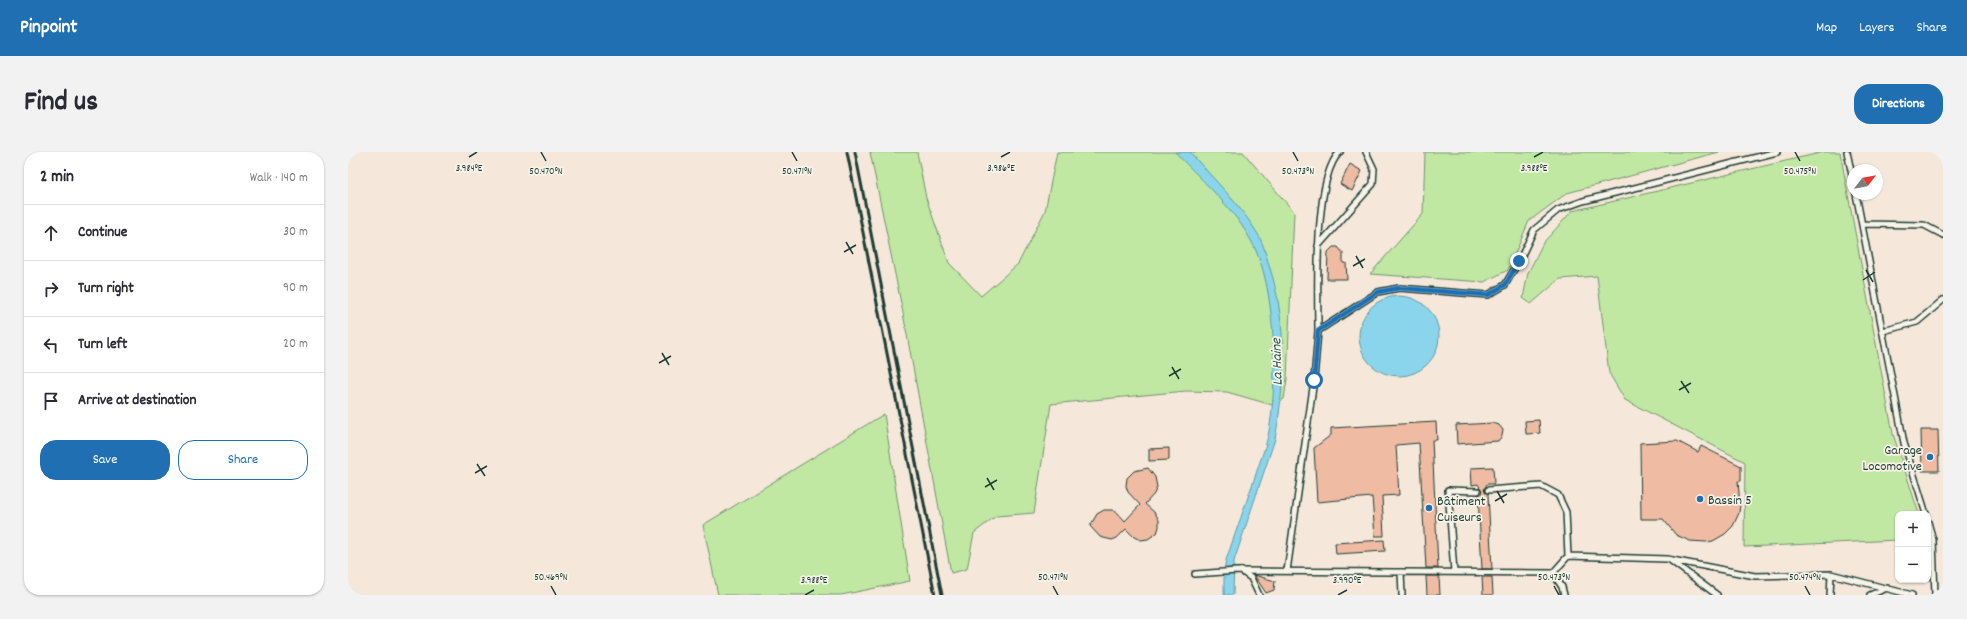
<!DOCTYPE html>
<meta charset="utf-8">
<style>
:root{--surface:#fff;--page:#f2f2f3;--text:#2b2b33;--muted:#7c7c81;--line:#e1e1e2;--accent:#1f6fb2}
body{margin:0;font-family:Dekko,sans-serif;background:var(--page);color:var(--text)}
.controls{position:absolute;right:12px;bottom:12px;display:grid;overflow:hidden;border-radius:8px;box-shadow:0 1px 3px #0004}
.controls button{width:36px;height:36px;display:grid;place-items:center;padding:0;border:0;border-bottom:1px solid var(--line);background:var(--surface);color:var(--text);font:20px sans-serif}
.compass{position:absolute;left:1499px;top:12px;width:36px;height:36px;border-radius:50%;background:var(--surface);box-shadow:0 1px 3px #0004;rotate:59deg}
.stop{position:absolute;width:12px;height:12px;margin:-9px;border:3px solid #1f6fb2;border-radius:50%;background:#fff}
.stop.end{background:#1f6fb2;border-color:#fff;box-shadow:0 1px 4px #0008}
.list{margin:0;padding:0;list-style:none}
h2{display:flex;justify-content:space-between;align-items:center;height:52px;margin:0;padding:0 16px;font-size:17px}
h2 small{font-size:13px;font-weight:400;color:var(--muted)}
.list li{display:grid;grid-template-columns:26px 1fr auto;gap:12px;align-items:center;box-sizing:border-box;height:56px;padding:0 16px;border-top:1px solid var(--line)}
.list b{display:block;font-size:15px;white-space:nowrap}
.list em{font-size:13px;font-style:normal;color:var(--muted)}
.actions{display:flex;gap:8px;padding:12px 16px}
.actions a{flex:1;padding:9px 0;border:1px solid var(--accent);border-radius:16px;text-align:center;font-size:14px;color:var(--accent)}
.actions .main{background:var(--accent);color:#fff}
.icon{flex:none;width:22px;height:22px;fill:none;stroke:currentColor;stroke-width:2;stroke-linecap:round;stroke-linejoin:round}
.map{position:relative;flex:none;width:1595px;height:443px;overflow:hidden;border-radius:16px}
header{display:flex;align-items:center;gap:24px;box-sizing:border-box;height:56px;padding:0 20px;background:var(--accent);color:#fff}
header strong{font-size:19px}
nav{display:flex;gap:22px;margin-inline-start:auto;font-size:14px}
.intro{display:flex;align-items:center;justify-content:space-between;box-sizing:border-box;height:96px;padding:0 24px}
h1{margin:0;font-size:28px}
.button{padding:10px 18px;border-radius:16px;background:var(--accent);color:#fff;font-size:14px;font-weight:700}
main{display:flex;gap:24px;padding:0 24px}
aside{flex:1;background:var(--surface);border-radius:16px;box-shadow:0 1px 3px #0004}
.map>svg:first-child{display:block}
</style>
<header>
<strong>Pinpoint</strong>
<nav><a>Map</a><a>Layers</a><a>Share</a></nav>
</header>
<div class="intro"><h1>Find us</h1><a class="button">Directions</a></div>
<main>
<aside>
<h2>2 min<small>Walk · 140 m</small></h2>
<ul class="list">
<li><svg class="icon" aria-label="ahead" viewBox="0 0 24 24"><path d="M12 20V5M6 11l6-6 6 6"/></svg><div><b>Continue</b></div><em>30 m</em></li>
<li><svg class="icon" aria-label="right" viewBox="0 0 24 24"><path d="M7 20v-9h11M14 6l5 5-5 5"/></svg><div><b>Turn right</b></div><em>90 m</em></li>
<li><svg class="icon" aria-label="left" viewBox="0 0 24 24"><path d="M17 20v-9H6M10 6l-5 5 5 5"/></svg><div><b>Turn left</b></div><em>20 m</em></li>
<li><svg class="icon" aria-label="arrive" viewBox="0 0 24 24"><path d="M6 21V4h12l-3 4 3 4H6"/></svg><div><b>Arrive at destination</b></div></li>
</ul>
<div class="actions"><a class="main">Save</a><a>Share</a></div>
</aside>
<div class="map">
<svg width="1595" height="443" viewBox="0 0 1595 443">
<rect width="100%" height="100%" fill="#f5e8da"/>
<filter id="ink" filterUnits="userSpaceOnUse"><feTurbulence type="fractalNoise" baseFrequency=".025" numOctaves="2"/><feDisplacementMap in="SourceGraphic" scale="8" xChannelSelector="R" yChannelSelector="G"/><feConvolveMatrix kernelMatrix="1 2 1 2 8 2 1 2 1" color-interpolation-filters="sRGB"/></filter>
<g filter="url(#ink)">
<path fill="#c0e8a3" stroke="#70926c" d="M 522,0 L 569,0 L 578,46 L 601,111 L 633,144 L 670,112 L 697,59 L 709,0 L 895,0 L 946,60 L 939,227 L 936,247 L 924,253 L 879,240 L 838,239 L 703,252 L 686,361 L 648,364 L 626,381 L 619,417 L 603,421 L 555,161 Z
M 1077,0 L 1371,0 L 1219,41 L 1181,69 L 1160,118 L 1136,130 L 1022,122 L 1075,62 Z
M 1476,0 L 1492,0 L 1545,282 L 1571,362 L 1550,362 L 1550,388 L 1396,395 L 1397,310 L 1277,248 L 1261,221 L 1249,124 L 1212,127 L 1183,152 L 1175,146 L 1180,121 L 1195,91 L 1224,59 Z
M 536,262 L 562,429 L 493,443 L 370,443 L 355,373 Z"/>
<path fill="#8bd5ec" stroke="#6098a2" d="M 827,0 L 842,0 C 865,27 893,53 911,84 C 915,92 918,102 920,110 C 939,166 938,229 927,287 L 886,409 L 885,443 L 876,443 L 876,420 L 878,408 C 888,380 897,353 907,325 C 911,311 917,298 920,284 C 930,238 928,145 909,101 C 893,62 856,31 827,0 Z
M1011 184a40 40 0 1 1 80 0a40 40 0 1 1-80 0Z"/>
<path fill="#efbba2" stroke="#1f3d34" d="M 1002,12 L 1014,19 L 1004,39 L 992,32 Z
M 985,95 L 990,95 L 995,101 L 995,111 L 998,111 L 999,127 L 979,127 L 980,100 Z
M 1191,268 L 1192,281 L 1178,282 L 1177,269 Z
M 1088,270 L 1089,288 L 1084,288 L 1090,416 L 1078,416 L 1071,291 L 1048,293 L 1051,343 L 1034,344 L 1036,384 L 1027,384 L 1024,345 L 969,350 L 966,296 L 983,283 L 983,276 Z
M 1145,271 L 1151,273 L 1155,278 L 1154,284 L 1150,289 L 1109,292 L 1108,273 Z
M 1573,278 L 1590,278 L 1591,319 L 1574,319 Z
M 1329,289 L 1350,300 L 1353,294 L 1393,314 L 1393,329 L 1390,329 L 1392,353 L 1391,361 L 1385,374 L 1377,382 L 1365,389 L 1358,390 L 1342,389 L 1328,383 L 1315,367 L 1293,367 L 1292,291 Z
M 821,296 L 821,308 L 801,309 L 801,297 Z
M 1145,315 L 1146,332 L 1139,332 L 1136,338 L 1140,342 L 1144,417 L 1134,417 L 1130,343 L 1134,339 L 1130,332 L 1124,333 L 1123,316 Z
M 800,316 L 807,325 L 809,335 L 806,342 L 797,352 L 807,361 L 811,368 L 811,375 L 809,381 L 800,387 L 793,388 L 786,385 L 778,377 L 769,386 L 764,388 L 752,385 L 742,374 L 749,362 L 756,358 L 764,358 L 770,361 L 777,369 L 792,353 L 780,340 L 778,334 L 779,326 L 786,319 Z
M 1036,388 L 1037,399 L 988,402 L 987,391 Z
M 906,423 L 927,429 L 926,438 L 918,441 Z
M 1078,424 L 1091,424 L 1092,443 L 1079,443 Z
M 1134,425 L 1144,425 L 1145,443 L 1135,443 Z"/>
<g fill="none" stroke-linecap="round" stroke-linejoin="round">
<g stroke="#1f3d34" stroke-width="8">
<path id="service" d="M 1499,0 L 1505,28
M 1508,42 L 1556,291 L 1578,362
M 1514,72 L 1576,73 L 1595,83
M 970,94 L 1025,32 L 1026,17 L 1018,0
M 970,179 C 970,142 965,25 992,0
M 1535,179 L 1569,170 L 1595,148
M 1140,338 L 1193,334 L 1210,343 L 1218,360 L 1220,404
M 1580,370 L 1585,388 L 1587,443
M 1322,408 L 1369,443
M 893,419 L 903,426 L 911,443
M 939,419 L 966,228 L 970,179 L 1030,140 L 1051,136 L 1140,143 L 1157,133 L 1171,109 L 1186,78 L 1210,58 L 1235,49 L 1429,0
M 1053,420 L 1054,443
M 1106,420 L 1100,338 L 1130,339
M 1205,421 L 1214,435 L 1216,443
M 847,422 L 889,419 L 1205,421 L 1220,404 L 1319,407 L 1407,424 L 1483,422 L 1482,443
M 1483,422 L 1564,443
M 1522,443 L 1539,436"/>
</g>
<use href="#service" stroke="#f7f3e8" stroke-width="5"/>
<path stroke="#1f3d34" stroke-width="3" d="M 499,0 L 587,443
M 507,0 L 594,443"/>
</g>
</g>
<g fill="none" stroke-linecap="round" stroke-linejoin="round" filter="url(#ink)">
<path stroke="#1f6fb2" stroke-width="5" d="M 966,228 L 970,179 L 1030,140 L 1051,136 L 1140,143 L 1157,133 L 1171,109"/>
</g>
<path fill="none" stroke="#1f3d34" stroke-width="1.5" d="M 193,0 L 198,9M 444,0 L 449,9M 945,0 L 950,9M 1447,0 L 1452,9M 121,5 L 129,0M 653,5 L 662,0M 1186,5 L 1195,0M 498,90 L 505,102M 496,100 L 508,93M 1008,104 L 1015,116M 1005,114 L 1017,107M 1518,118 L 1525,130M 1515,128 L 1527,120M 314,201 L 321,213M 311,211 L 323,204M 824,215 L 831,227M 821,224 L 833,217M 1333,229 L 1341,241M 1331,238 L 1343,231M 129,312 L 137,324M 127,321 L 139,314M 639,326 L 646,338M 637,335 L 649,328M 1149,339 L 1156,351M 1147,349 L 1159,342M 203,434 L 208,443M 705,434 L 710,443M 1206,434 L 1211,443M 1457,434 L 1462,443M 457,443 L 466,438M 990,443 L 999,438"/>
<g fill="#1f6fb2" stroke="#f7f3e8" stroke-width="1.5">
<circle cx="1582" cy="305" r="4"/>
<circle cx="1352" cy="347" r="4"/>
<circle cx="1081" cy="356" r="4"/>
</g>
<g text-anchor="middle" stroke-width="3.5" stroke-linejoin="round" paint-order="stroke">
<g font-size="14" fill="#1f3d34" stroke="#f7f3e8" text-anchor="start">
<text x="1574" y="302" text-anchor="end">Garage<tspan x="1574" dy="16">Locomotive</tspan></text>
<text x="1360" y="352">Bassin 5</text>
<text x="1089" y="353">Bâtiment<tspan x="1089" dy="16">Cuiseurs</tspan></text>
</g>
<g font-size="15" font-style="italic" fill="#355b59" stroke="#f7f3e8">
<text transform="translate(928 210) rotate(-92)" y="5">La Haine</text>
</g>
</g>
<g font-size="10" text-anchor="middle" fill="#1f3d34" stroke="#f7f3e8" stroke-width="3.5" stroke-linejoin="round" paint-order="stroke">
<text x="121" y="19">3.984°E</text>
<text x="653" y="19">3.986°E</text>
<text x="1186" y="19">3.988°E</text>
<text x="1452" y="22">50.475°N</text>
<text x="198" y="22">50.470°N</text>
<text x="449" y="22">50.471°N</text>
<text x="950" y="22">50.473°N</text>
<text x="203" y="428">50.469°N</text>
<text x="705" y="428">50.471°N</text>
<text x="1206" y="428">50.473°N</text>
<text x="1457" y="428">50.474°N</text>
<text x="466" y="431">3.988°E</text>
<text x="999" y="431">3.990°E</text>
</g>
</svg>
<div class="controls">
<button>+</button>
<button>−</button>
</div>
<svg class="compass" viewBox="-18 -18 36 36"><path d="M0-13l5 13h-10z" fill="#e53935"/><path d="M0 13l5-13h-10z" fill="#7c7c81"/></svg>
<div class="stop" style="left:966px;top:228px"></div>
<div class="stop end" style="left:1171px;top:109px"></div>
</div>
</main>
